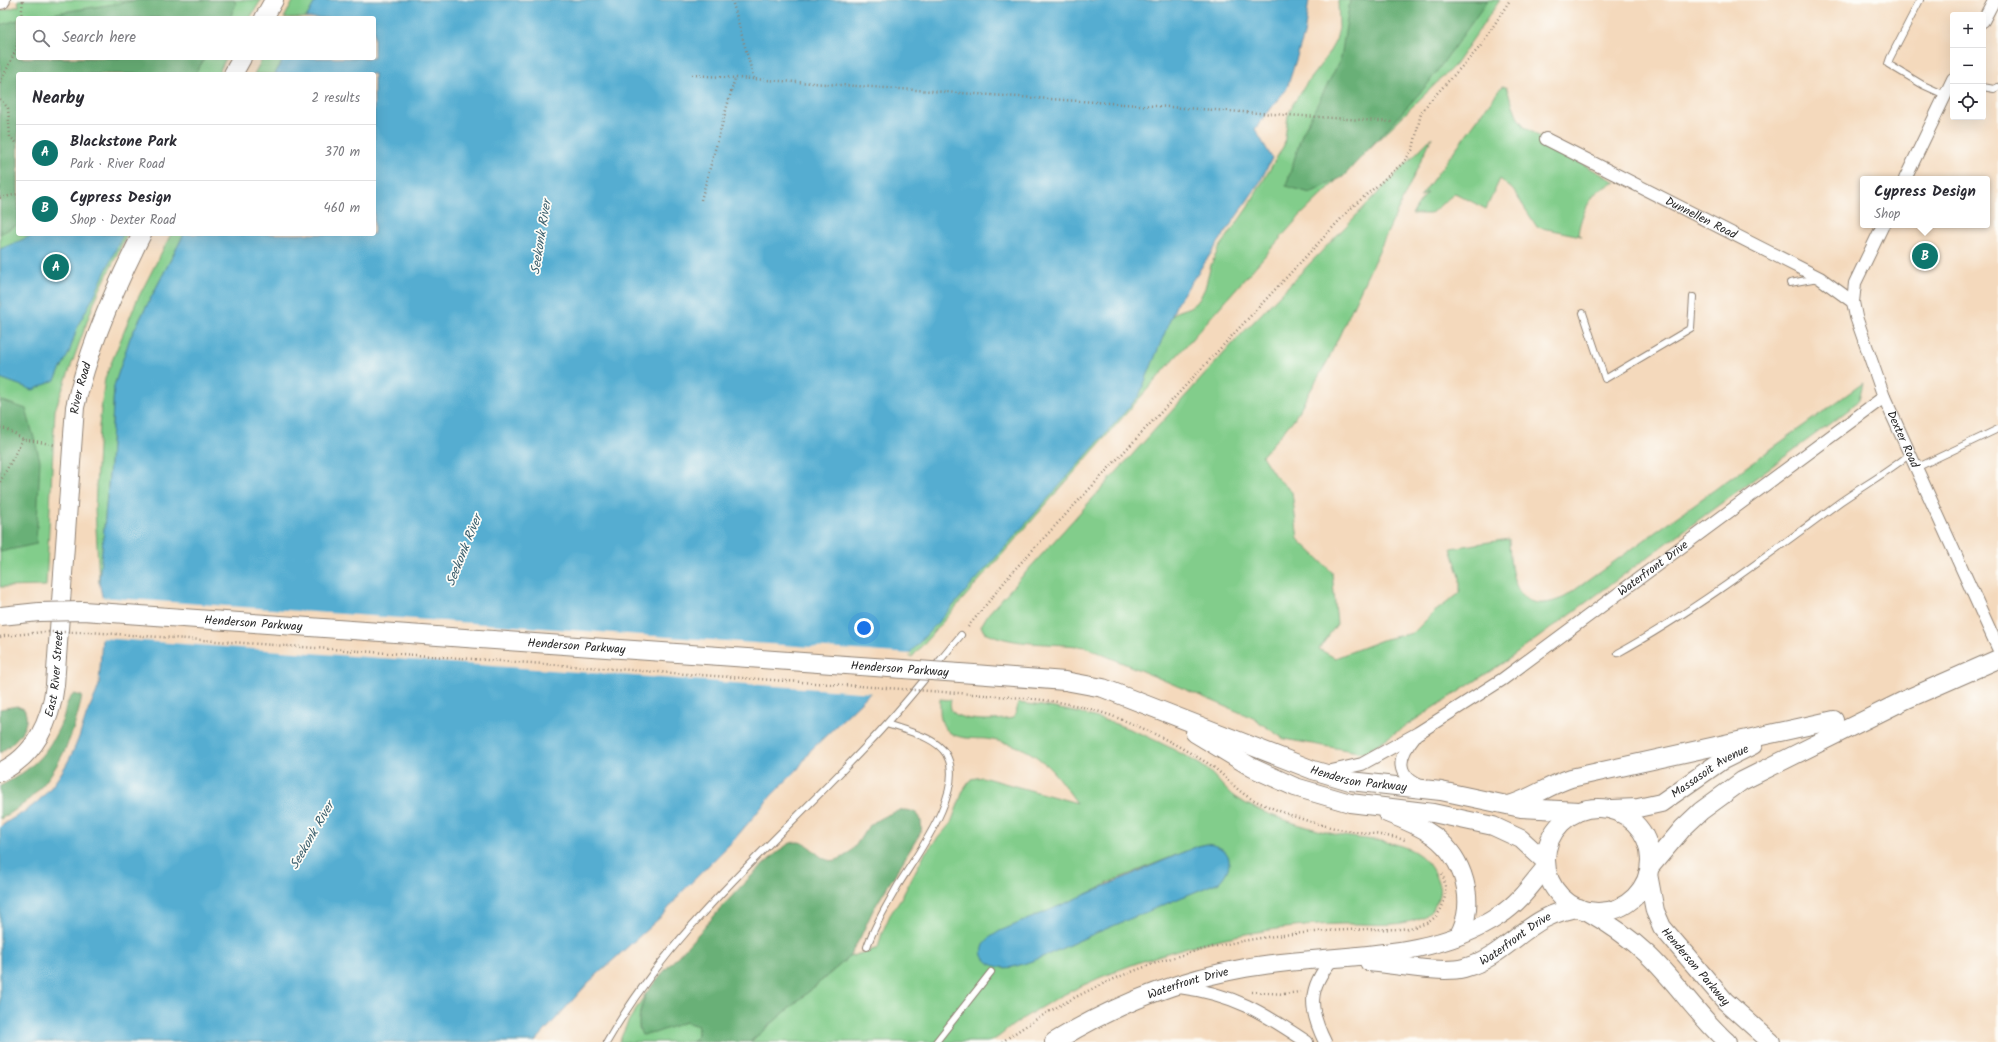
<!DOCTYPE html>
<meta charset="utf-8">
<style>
:root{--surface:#fff;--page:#f2f2f3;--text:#2b2b33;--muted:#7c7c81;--line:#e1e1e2;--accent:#0f766e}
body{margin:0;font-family:Kalam,sans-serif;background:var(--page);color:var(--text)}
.controls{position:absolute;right:12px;top:12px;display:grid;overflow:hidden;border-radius:4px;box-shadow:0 4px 16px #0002}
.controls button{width:36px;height:36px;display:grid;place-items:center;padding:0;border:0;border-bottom:1px solid var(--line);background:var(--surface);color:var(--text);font:20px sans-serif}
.you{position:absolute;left:864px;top:628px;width:14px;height:14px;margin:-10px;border:3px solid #fff;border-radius:50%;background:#1a73e8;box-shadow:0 0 0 6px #1a73e833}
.badge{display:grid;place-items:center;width:26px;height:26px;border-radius:50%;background:var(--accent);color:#fff;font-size:13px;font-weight:700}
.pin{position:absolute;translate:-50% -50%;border:2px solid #fff;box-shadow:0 1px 4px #0006}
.popup{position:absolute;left:1860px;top:176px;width:130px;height:52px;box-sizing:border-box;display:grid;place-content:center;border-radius:4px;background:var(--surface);filter:drop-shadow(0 1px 3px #0005);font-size:13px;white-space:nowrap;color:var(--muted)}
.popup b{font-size:15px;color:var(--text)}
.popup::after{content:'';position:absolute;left:50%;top:100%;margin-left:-8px;border:8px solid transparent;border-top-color:var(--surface)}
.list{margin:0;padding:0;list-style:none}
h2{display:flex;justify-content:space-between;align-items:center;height:52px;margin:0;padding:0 16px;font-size:17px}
h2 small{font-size:13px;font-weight:400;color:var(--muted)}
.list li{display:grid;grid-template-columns:26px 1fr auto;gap:12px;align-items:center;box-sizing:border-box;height:56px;padding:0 16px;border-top:1px solid var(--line)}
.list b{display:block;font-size:15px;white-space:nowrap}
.list p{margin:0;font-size:13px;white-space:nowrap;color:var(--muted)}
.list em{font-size:13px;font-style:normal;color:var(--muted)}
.icon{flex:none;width:22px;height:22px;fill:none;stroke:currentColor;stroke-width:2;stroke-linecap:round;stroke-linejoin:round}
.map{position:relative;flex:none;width:1998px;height:1042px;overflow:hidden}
.search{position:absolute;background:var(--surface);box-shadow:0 4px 16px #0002;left:16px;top:16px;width:360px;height:44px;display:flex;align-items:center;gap:10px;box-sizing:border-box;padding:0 14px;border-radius:4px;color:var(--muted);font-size:15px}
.panel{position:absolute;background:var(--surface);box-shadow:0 4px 16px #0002;left:16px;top:72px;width:360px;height:164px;border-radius:4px}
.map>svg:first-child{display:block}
</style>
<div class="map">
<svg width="1998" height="1042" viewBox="0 0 1998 1042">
<rect width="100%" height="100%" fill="#fdfcf7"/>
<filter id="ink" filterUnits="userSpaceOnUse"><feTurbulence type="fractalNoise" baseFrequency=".025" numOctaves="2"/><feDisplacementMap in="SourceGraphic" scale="8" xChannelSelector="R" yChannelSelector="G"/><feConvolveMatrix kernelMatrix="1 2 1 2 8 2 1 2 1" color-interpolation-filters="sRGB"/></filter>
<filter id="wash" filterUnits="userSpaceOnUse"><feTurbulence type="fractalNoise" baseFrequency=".012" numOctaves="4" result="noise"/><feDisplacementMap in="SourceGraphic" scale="16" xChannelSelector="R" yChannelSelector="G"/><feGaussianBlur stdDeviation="0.9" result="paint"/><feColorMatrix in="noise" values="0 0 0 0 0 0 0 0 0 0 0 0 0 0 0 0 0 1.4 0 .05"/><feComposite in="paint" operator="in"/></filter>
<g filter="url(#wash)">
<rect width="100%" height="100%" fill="#f4d9bc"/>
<path fill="#82cd8b" stroke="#567c5b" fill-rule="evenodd" d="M 18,0 L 261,0 L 250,18 L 18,18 L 18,58 L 226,58 L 218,74 L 18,74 L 18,234 L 127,234 L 95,300 L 55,410 L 46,586 L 0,587 L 0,11 L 19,6 Z
M 294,0 L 316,0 L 306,18 L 284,18 Z
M 1338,0 L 1500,0 L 1455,65 L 1299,217 L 912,657 L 893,653 L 1168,321 L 1176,312 L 1190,307 L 1199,300 L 1205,288 L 1211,265 L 1218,250 L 1248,207 L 1284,145 L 1288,116 L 1293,104 L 1308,81 L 1326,58 L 1336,40 L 1339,28 Z
M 263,58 L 284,58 L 275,74 L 254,74 Z
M 1502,86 L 1506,87 L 1518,118 L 1525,127 L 1541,138 L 1556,154 L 1566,155 L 1616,182 C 1610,185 1603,187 1598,191 C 1588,200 1579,221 1578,235 L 1581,236 L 1537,227 L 1513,190 L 1500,179 L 1486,209 L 1455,193 L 1430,214 L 1412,214 L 1427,192 L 1420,197 Z
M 1432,137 L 1327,362 L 1294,419 L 1262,456 L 1275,476 L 1292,492 L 1298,539 L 1332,572 L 1337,624 L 1319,649 L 1335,658 L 1385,639 L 1413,633 L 1433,613 L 1460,593 L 1460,577 L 1451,548 L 1509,539 C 1510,578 1516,619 1565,597 L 1863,383 L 1859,399 L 1851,408 L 1509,659 L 1364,753 L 1284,739 L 1253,718 L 1085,647 C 1050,642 1018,647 984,632 L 981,626 L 988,614 L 1237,339 Z
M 171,234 L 184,234 L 130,338 L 114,386 L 110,464 L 99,582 L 95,509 L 99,426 L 105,378 L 137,300 Z
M 940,699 L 951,700 C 950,704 950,709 953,712 C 963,723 1000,720 1013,718 L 1016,714 L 1018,703 C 1088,710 1141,729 1201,765 C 1215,774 1223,789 1236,798 C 1262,814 1293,823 1321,831 C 1331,833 1341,836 1351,837 C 1382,842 1420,841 1435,875 C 1439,883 1441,890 1438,898 C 1435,909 1428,916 1418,919 C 1394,928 1364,923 1339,924 C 1301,925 1263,930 1225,938 C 1168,950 1111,970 1059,997 C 1043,1006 1027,1015 1012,1026 C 1005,1031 996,1041 987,1042 C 967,1042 935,1042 914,1042 C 859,1042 805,1042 750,1042 L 849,957 L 878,948 L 882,933 L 890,915 L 903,895 L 925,853 L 951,823 L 963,791 L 971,779 L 982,777 L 1077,803 C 1063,784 1050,764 1029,752 C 1017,745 1000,741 986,739 C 973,738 954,740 945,728 C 939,720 940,709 940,699 ZM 1207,844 L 1089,936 L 1044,956 L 1012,967 L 1002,968 L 1088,895 L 1110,882 L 1198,846 Z
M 646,993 L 640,1011 L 639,1029 L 670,1026 L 685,1022 L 698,1025 L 698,1035 L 692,1042 L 619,1042 L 628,1022 Z"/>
<path fill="#69b077" stroke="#4a6e51" d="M 139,0 L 234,0 L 236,4 L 230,18 L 25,18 Z
M 1350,0 L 1488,0 L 1427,85 L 1343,177 L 1310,193 L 1286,186 L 1302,134 L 1341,58 Z
M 18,20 L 18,58 L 205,58 L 195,74 L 18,74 L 18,224 L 0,234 L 0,25 Z
M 0,400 L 26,409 L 40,460 L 36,544 L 0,552 Z
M 74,694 L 82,696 C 72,747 48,795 0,819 L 0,786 C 32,770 48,754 62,721 C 66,711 65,701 74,694 Z
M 17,706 L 24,709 C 33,727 13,743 0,753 L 0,709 Z
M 901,810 C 917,810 923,815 921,832 L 873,910 L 860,938 L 849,957 L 750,1042 L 692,1042 L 698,1035 L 698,1026 L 685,1022 L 655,1033 L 642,1035 C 635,1022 642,1006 646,993 C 663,971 682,952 700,932 C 723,906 745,880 771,858 C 777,853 784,846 791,843 C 812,836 818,868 839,859 C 853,853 857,843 865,831 C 873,820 888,814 901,810 Z"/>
<path fill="#54add1" stroke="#406c7e" d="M 316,0 L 1309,0 L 1304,35 L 1287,88 L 1255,129 L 1272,158 L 1260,182 L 1177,303 L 1139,396 L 951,608 L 895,669 L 810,751 L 798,769 L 771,796 L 733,841 L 681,893 L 664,914 L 589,982 L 535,1042 L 0,1042 L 0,827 C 11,818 25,813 36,803 C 62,779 76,750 86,716 C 90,705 96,696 99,685 L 104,605 L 99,582 L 110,464 L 114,386 L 130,338 L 184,234 L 374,234 L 374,74 L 275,74 L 284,58 L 374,58 L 374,18 L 306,18 Z
M 36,234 L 123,234 L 94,296 L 78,325 L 69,353 L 55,380 L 33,390 L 0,378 L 0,249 Z
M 1207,844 C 1233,847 1235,866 1219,882 C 1175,900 1132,918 1089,936 C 1064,947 1040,960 1013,967 C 1000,970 976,963 984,945 C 987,938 994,935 1000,931 C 1066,904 1131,874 1198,846 Z"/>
<path fill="#f4d9bc" d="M 100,597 L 912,654 L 873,693 L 100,638 L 102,605 Z"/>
</g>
<g filter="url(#ink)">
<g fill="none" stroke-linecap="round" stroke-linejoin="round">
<g stroke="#908274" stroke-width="8">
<path id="lane" d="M 1920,0 L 1890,58 L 1888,64 L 1923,85 L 1945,95
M 1983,87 L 1994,89 L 1998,87
M 1790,283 L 1818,278
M 1583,313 L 1605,379 L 1691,328 L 1693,297
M 1916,468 L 1998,429
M 1618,653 C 1696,610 1768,555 1840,502 C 1863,486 1888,472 1910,454
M 867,947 C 874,926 886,907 897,887 C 915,857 967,789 946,754 C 935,736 905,731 887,724
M 607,1042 C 673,926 777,841 867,745 C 901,710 930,672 961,635
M 936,1042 L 991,972"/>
</g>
<g stroke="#908274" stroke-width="14">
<g id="street">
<path d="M 1983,21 L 1994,0"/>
<path id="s1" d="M 1546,139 L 1820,278 L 1853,302"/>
<path d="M 1905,179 L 1953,79"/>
<path id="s2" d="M 1883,225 L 1855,283 L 1853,302 L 1856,317 L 1884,397 L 1998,648"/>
<path d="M 1414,737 C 1397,758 1395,775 1422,787"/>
<path id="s3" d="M 1327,772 L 1362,764 L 1418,733 L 1503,679 L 1884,397"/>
<path d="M 1179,987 C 1234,994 1262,1012 1307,1042"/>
<path d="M 1325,1042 C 1309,1010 1307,988 1332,960"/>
</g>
</g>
<g stroke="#908274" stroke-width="20">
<g id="secondary">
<path d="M 0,0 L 1,0"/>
<path d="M 264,18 L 274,0"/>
<path d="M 233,74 L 242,58"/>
<path id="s4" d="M 974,674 L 1065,681 L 1103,688 L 1313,770 L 1350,781 L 1441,791 L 1521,808 L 1579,811"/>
<path d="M 1195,733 L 1253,768 L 1295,787 L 1350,803 L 1433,813 L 1493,826 L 1521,839 L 1546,862"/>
<path id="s5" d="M 0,772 C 35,756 51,721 55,685 L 75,407 C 89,347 114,289 142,234"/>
<path d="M 1509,805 C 1531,799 1549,785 1571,778 L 1834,720"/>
<circle cx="1598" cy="860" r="52"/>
<path id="s6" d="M 1612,809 L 1638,808 L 1661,803 L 1721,761 L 1753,745"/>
<path d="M 1387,813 C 1403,819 1420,826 1434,836 C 1464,859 1477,901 1459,935"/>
<path d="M 1650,867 L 1683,828 L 1701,811 L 1742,781 L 1907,699 L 1998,659"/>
<path id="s7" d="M 1648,874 L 1655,911 L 1662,927 L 1725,1001 L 1771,1042"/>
<path d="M 1587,911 C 1608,923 1629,937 1647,954 C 1676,981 1697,1015 1727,1042"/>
<path id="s8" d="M 1369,962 C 1394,964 1441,974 1464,968 C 1509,956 1528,913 1579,908"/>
<path id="s9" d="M 1054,1042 C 1112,1006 1178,980 1245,968 C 1329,952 1425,965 1500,915 C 1519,903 1532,884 1546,867"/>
</g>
</g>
<path stroke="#908274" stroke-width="2.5" stroke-dasharray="1 3" stroke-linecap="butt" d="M 732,0 L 754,79
M 21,18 L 23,0
M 692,75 L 1393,122
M 0,83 L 16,50 L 18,36
M 0,99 L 8,108 L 10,137 L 18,144
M 0,198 L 18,194
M 701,200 L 735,78
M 0,428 L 6,429 L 23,439 L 56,445
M 0,482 L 23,439
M 968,627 L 1015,569 L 1350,209 L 1403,163 L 1413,149 L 1421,113 L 1429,102 L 1480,47 L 1510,0
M 0,637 L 4,636
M 972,694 C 1006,697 1041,698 1074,705 C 1120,715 1164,737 1204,761 C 1224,772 1235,792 1256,801 C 1282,813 1311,823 1339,829 C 1361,833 1383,834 1405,840
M 1252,992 L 1283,994 L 1300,992
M 1002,1042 C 1094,977 1191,943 1303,933 C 1324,931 1346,930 1367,929 C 1386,929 1406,931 1424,924 C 1445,916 1449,892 1442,873"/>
<use href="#lane" stroke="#fff" stroke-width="6"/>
<use href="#street" stroke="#fff" stroke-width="12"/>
<use href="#secondary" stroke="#fff" stroke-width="18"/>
<g stroke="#908274" stroke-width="20" stroke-linecap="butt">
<g id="secondary-bridge">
<path id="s10" d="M 1,616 L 39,612 L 83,611 L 974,674"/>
</g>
</g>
<path stroke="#908274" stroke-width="2.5" stroke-dasharray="1 3" stroke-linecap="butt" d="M 4,636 L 43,632 L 88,632 L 972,694"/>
<use href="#secondary-bridge" stroke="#fff" stroke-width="18"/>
</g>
</g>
<g text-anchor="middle" stroke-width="3.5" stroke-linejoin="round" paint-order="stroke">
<g font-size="12" fill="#2b2b2b" stroke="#fdfcf7">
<text dy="4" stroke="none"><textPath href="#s1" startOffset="174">Dunnellen Road</textPath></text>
<text dy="4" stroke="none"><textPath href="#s5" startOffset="406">River Road</textPath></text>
<text dy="4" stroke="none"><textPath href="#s2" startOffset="230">Dexter Road</textPath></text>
<text dy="4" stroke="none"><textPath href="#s3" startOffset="387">Waterfront Drive</textPath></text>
<text dy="4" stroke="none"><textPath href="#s10" startOffset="253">Henderson Parkway</textPath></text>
<text dy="4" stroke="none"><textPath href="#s10" startOffset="577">Henderson Parkway</textPath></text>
<text dy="4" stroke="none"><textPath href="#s10" startOffset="901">Henderson Parkway</textPath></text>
<text dy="4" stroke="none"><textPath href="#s5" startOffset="119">East River Street</textPath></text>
<text dy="4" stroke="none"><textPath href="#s6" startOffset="108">Massasoit Avenue</textPath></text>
<text dy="4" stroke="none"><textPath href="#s4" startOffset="402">Henderson Parkway</textPath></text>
<text dy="4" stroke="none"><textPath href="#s8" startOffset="155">Waterfront Drive</textPath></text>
<text dy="4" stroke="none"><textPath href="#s7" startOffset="107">Henderson Parkway</textPath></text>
<text dy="4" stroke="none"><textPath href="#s9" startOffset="147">Waterfront Drive</textPath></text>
</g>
<g font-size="13" font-style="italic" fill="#3b5f6d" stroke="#fdfcf7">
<text transform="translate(540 237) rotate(-81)" y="5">Seekonk River</text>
<text transform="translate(463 550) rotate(-68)" y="5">Seekonk River</text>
<text transform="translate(311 835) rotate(-60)" y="5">Seekonk River</text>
</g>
</g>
</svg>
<div class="controls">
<button>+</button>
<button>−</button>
<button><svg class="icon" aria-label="locate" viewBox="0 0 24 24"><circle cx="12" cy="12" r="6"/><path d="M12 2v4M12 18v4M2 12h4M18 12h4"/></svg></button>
</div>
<div class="you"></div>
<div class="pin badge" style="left:56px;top:267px">A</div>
<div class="pin badge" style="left:1925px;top:256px">B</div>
<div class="popup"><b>Cypress Design</b>Shop</div>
<div class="search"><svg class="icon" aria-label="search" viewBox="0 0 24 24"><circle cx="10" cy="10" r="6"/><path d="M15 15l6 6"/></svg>Search here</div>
<section class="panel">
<h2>Nearby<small>2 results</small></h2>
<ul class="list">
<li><span class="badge">A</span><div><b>Blackstone Park</b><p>Park · River Road</p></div><em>370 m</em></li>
<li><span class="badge">B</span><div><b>Cypress Design</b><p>Shop · Dexter Road</p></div><em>460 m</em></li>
</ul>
</section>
</div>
